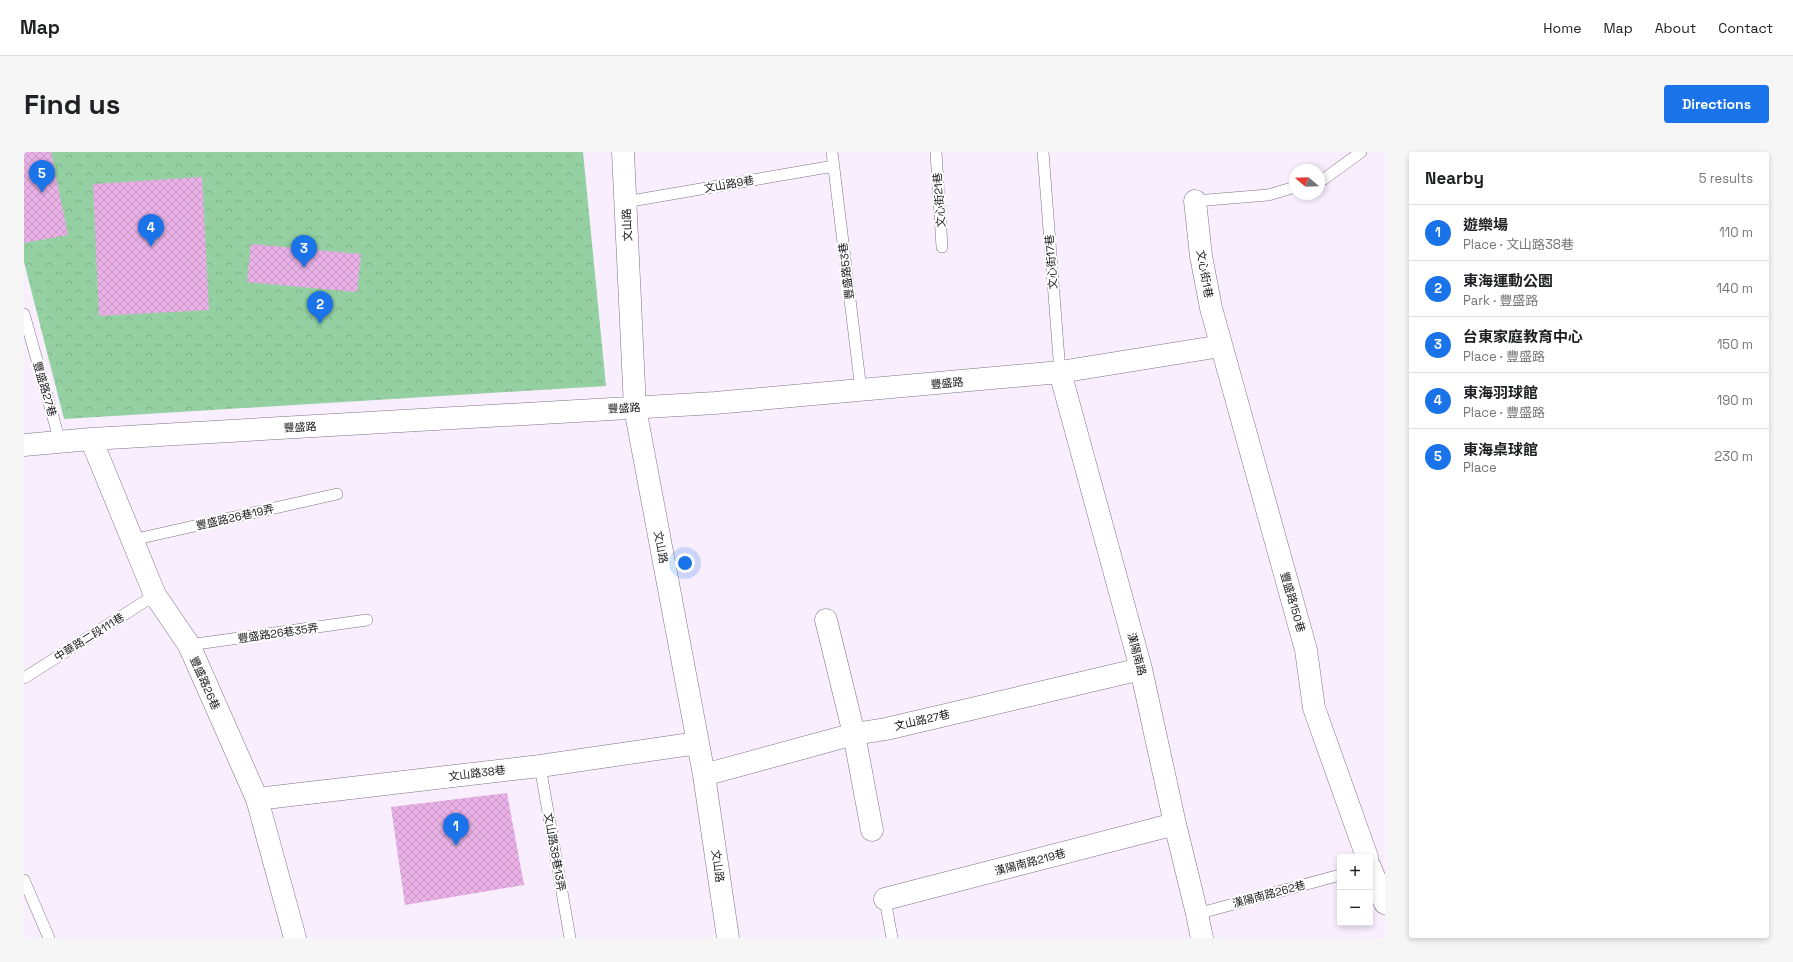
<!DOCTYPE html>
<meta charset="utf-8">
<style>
:root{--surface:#fff;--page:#f6f6f6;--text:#202124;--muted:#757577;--line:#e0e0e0;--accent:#1a73e8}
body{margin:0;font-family:"Space Grotesk","Noto Sans TC",sans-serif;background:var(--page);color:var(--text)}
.controls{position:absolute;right:12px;bottom:12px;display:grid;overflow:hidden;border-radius:4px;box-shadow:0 2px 6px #0003}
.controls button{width:36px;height:36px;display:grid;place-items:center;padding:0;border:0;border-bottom:1px solid var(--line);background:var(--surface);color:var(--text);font:20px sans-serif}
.compass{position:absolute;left:1265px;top:12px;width:36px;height:36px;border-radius:50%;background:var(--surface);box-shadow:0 2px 6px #0003;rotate:289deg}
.you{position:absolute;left:661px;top:411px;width:14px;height:14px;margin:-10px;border:3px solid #fff;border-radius:50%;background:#1a73e8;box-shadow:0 0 0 6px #1a73e833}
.badge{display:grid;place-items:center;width:26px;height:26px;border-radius:50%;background:var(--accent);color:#fff;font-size:13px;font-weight:700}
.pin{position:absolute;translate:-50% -33px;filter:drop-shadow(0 1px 2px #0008)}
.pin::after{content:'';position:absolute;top:21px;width:14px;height:12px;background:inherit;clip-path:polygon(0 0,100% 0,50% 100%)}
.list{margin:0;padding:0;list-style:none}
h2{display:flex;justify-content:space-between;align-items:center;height:52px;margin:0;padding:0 16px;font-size:17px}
h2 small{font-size:13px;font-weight:400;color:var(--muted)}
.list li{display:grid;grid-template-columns:26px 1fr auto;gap:12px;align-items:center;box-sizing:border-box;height:56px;padding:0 16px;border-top:1px solid var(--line)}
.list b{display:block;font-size:15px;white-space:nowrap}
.list p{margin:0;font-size:13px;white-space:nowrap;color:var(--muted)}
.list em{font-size:13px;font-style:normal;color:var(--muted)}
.map{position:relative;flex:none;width:1361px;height:786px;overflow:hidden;border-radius:4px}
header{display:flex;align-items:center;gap:24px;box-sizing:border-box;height:56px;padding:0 20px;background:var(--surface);border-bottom:1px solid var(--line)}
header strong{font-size:19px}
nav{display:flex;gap:22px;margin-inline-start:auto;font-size:14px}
.intro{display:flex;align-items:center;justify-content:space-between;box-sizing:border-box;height:96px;padding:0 24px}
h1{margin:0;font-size:28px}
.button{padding:10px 18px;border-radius:4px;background:var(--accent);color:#fff;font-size:14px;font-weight:700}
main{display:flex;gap:24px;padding:0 24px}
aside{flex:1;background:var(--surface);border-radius:4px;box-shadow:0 2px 6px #0003}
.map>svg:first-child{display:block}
</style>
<header>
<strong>Map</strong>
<nav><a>Home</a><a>Map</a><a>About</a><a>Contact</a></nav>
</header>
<div class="intro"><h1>Find us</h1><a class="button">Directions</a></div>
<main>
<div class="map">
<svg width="1361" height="786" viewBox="0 0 1361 786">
<defs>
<pattern id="park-crowns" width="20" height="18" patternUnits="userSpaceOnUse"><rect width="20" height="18" fill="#94d0a1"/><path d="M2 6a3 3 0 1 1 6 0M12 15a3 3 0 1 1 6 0" fill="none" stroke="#7fb28a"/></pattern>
<pattern id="building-cross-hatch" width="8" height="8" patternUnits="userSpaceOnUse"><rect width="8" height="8" fill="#e9b1e6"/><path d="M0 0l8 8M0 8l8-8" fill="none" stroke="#c798c5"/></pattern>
</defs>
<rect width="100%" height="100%" fill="#f9eefe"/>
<path fill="url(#park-crowns)" d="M 0,0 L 559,0 L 582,234 L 40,267 L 0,110 Z"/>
<path fill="url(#building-cross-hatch)" d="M 0,0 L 27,0 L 44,83 L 0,91 Z
M 178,25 L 185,158 L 75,164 L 69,32 Z
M 227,92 L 337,102 L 333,140 L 223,130 Z
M 483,641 L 500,733 L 381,753 L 367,655 Z"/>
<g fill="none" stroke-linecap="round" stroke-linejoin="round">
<g stroke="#7e7283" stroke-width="12">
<path id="service" d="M 808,0 L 837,238
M 912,0 L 918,95
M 1019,0 L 1036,220
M 1295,28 L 1300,27 L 1337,0
M 1171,49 L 1244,43 L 1271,35
M 601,50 L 810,14
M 0,162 L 36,290
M 108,388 L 313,342
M 165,493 L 343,468
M 0,526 L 131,443
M 516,614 L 546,786
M 0,728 L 25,786
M 861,747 L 868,786
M 1173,762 L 1316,723"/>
</g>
<g stroke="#7e7283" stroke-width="23">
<path id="minor" d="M 599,0 L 611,256 L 680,623 L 704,786
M 1171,49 L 1177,104 L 1187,156 L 1282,498 L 1290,556 L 1343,705
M 1036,220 L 1117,517 L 1151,672 L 1173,762 L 1178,786
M 67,287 L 131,443 L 165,493 L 233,647 L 271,786
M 0,293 L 67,287 L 691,251 L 1036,220 L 1197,194
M 802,468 L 830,582 L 848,678
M 680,623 L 830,582 L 862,577 L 1117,517
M 233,647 L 516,614 L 674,591
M 1346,715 L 1361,751
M 861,747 L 1151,672"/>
</g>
<use href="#service" stroke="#fff" stroke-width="11"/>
<use href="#minor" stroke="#fff" stroke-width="22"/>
</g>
<g text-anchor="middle" stroke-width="4" stroke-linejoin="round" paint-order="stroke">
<g font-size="11" fill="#1a161c" stroke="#fff">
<text transform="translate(705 32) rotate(-10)" y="4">文山路9巷</text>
<text transform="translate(915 48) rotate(-94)" y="4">文心街21巷</text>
<text transform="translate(603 73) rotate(-93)" y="4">文山路</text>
<text transform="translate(1027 110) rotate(-94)" y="4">文心街17巷</text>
<text transform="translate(822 119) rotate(-97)" y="4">豐盛路53巷</text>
<text transform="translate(1181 122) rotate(80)" y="4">文心街1巷</text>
<text transform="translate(923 231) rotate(-5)" y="4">豐盛路</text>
<text transform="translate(21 237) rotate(74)" y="4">豐盛路27巷</text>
<text transform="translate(600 256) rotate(-3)" y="4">豐盛路</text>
<text transform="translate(276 275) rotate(-3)" y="4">豐盛路</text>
<text transform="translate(211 365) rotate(-13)" y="4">豐盛路26巷19弄</text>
<text transform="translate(637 395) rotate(79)" y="4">文山路</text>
<text transform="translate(1269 450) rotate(74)" y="4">豐盛路150巷</text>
<text transform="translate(254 481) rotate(-8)" y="4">豐盛路26巷35弄</text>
<text transform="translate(65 485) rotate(-32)" y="4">中華路二段111巷</text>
<text transform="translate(1113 502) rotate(75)" y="4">漢陽南路</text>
<text transform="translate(181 531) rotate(66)" y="4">豐盛路26巷</text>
<text transform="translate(898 568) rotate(-13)" y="4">文山路27巷</text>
<text transform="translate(453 621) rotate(-7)" y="4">文山路38巷</text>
<text transform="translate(531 700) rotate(80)" y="4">文山路38巷13弄</text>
<text transform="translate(1006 710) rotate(-15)" y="4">漢陽南路219巷</text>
<text transform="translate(694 714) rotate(82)" y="4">文山路</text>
<text transform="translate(1245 742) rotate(-15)" y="4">漢陽南路262巷</text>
</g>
</g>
</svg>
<div class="controls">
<button>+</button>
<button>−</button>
</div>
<svg class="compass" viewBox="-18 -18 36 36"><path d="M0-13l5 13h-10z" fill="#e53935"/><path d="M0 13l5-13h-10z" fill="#757577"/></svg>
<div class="you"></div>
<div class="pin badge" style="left:432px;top:694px">1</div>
<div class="pin badge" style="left:296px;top:172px">2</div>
<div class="pin badge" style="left:280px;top:116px">3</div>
<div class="pin badge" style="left:127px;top:95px">4</div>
<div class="pin badge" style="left:18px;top:41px">5</div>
</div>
<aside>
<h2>Nearby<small>5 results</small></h2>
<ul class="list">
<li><span class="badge">1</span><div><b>遊樂場</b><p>Place · 文山路38巷</p></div><em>110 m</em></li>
<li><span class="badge">2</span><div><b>東海運動公園</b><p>Park · 豐盛路</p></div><em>140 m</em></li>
<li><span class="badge">3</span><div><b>台東家庭教育中心</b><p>Place · 豐盛路</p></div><em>150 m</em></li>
<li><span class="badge">4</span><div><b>東海羽球館</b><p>Place · 豐盛路</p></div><em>190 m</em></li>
<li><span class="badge">5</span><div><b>東海桌球館</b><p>Place</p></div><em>230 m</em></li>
</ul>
</aside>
</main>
